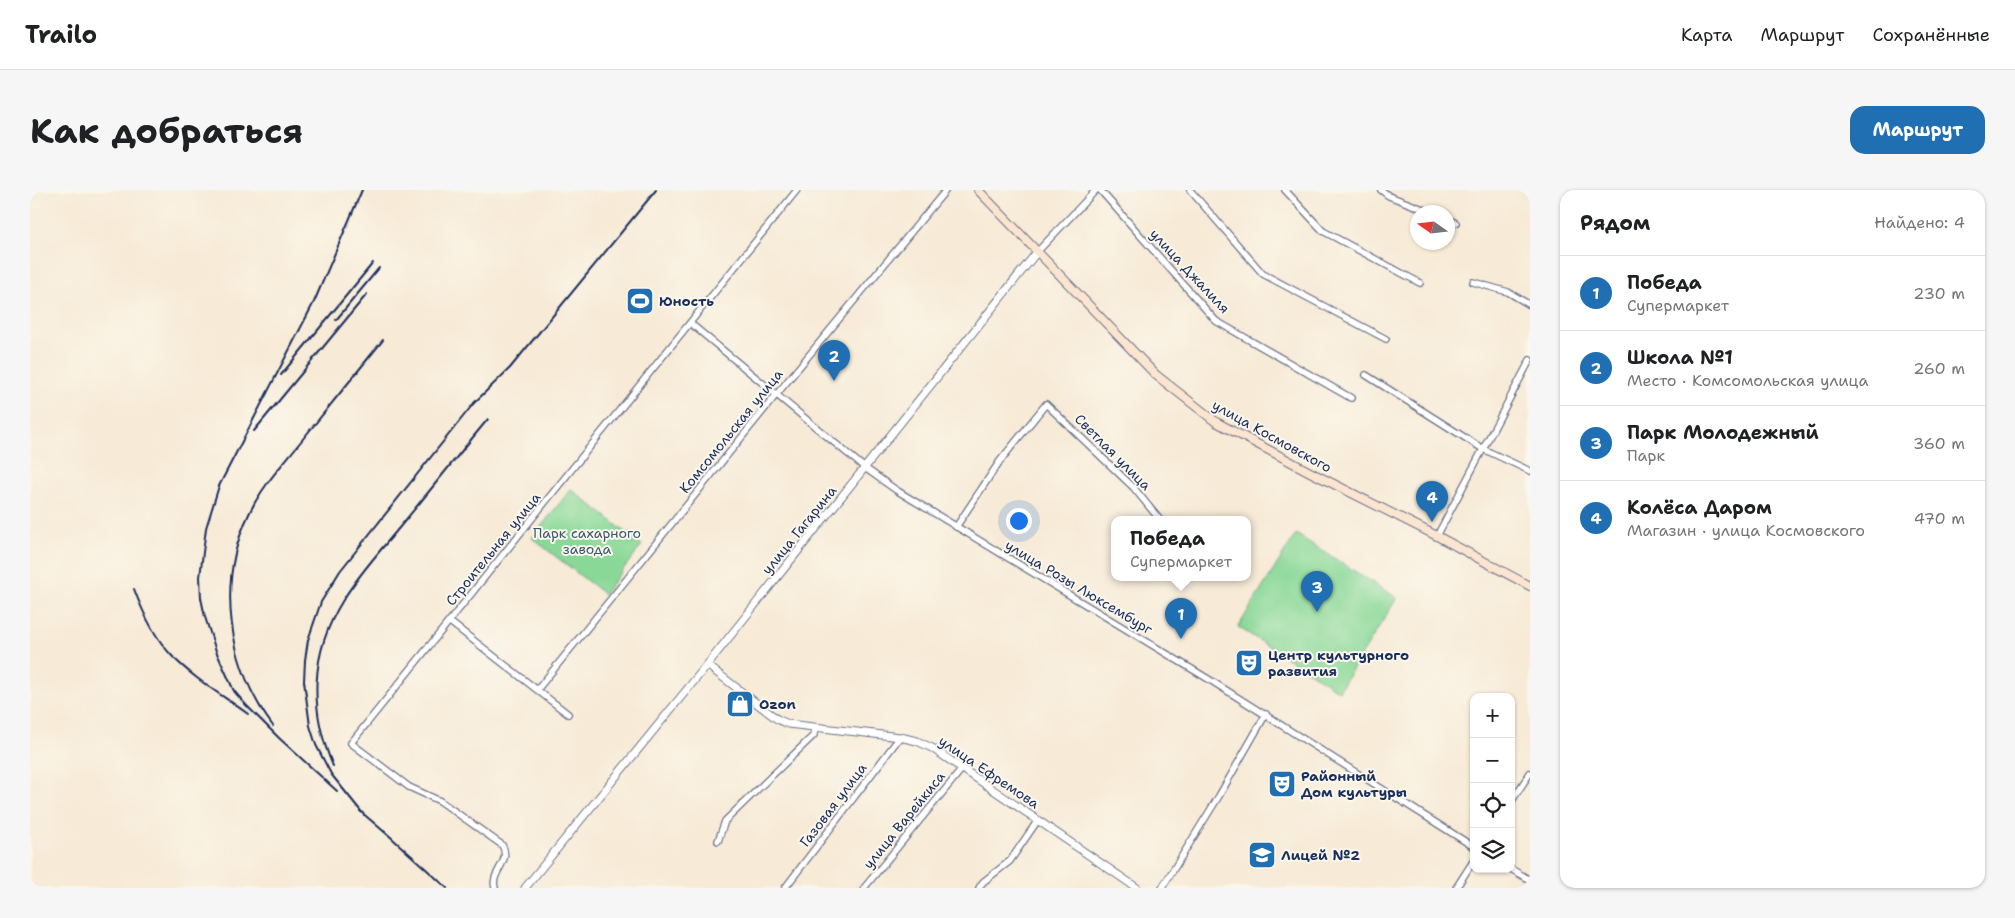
<!DOCTYPE html>
<html lang="ru">
<meta charset="utf-8">
<style>
:root{--surface:#fff;--page:#f6f6f6;--text:#202124;--muted:#757577;--line:#e0e0e0;--accent:#1f6fb2}
body{margin:0;font-family:"Shantell Sans",sans-serif;background:var(--page);color:var(--text)}
.controls{position:absolute;right:15px;bottom:15px;display:grid;overflow:hidden;border-radius:10px;box-shadow:0 1px 4px #0004}
.controls button{width:45px;height:45px;display:grid;place-items:center;padding:0;border:0;border-bottom:1px solid var(--line);background:var(--surface);color:var(--text);font:25px sans-serif}
.compass{position:absolute;left:1380px;top:15px;width:45px;height:45px;border-radius:50%;background:var(--surface);box-shadow:0 1px 4px #0004;rotate:284deg}
.you{position:absolute;left:988px;top:330px;width:18px;height:18px;margin:-12px;border:4px solid #fff;border-radius:50%;background:#1a73e8;box-shadow:0 0 0 8px #1a73e833}
.badge{display:grid;place-items:center;width:32px;height:32px;border-radius:50%;background:var(--accent);color:#fff;font-size:16px;font-weight:700}
.pin{position:absolute;translate:-50% -41px;filter:drop-shadow(0 1px 2px #0008)}
.pin::after{content:'';position:absolute;top:26px;width:18px;height:15px;background:inherit;clip-path:polygon(0 0,100% 0,50% 100%)}
.popup{position:absolute;left:1081px;top:326px;width:140px;height:65px;box-sizing:border-box;display:grid;place-content:center;border-radius:10px;background:var(--surface);filter:drop-shadow(0 1px 4px #0005);font-size:16px;white-space:nowrap;color:var(--muted)}
.popup b{font-size:19px;color:var(--text)}
.popup::after{content:'';position:absolute;left:50%;top:100%;margin-left:-10px;border:10px solid transparent;border-top-color:var(--surface)}
.list{margin:0;padding:0;list-style:none}
h2{display:flex;justify-content:space-between;align-items:center;height:65px;margin:0;padding:0 20px;font-size:21px}
h2 small{font-size:16px;font-weight:400;color:var(--muted)}
.list li{display:grid;grid-template-columns:32px 1fr auto;gap:15px;align-items:center;box-sizing:border-box;height:75px;padding:0 20px;border-top:1px solid var(--line)}
.list b{display:block;font-size:19px;white-space:nowrap}
.list p{margin:0;font-size:16px;white-space:nowrap;color:var(--muted)}
.list em{font-size:16px;font-style:normal;color:var(--muted)}
.icon{flex:none;width:28px;height:28px;fill:none;stroke:currentColor;stroke-width:2;stroke-linecap:round;stroke-linejoin:round}
.map{position:relative;flex:none;width:1500px;height:698px;overflow:hidden;border-radius:15px}
header{display:flex;align-items:center;gap:30px;box-sizing:border-box;height:70px;padding:0 25px;background:var(--surface);border-bottom:1px solid var(--line)}
header strong{font-size:24px}
nav{display:flex;gap:28px;margin-inline-start:auto;font-size:18px}
.intro{display:flex;align-items:center;justify-content:space-between;box-sizing:border-box;height:120px;padding:0 30px}
h1{margin:0;font-size:35px}
.button{padding:12px 22px;border-radius:15px;background:var(--accent);color:#fff;font-size:18px;font-weight:700}
main{display:flex;gap:30px;padding:0 30px}
aside{flex:1;background:var(--surface);border-radius:15px;box-shadow:0 1px 4px #0004}
.map>svg:first-child{display:block}
</style>
<header>
<strong>Trailo</strong>
<nav><a>Карта</a><a>Маршрут</a><a>Сохранённые</a></nav>
</header>
<div class="intro"><h1>Как добраться</h1><a class="button">Маршрут</a></div>
<main>
<div class="map">
<svg width="1500" height="698" viewBox="0 0 1500 698">
<rect width="100%" height="100%" fill="#fbf7ec"/>
<filter id="ink" filterUnits="userSpaceOnUse"><feTurbulence type="fractalNoise" baseFrequency=".02" numOctaves="2"/><feDisplacementMap in="SourceGraphic" scale="10" xChannelSelector="R" yChannelSelector="G"/><feConvolveMatrix kernelMatrix="1 2 1 2 8 2 1 2 1" color-interpolation-filters="sRGB"/></filter>
<filter id="wash" filterUnits="userSpaceOnUse"><feTurbulence type="fractalNoise" baseFrequency=".0096" numOctaves="4" result="noise"/><feDisplacementMap in="SourceGraphic" scale="20" xChannelSelector="R" yChannelSelector="G"/><feGaussianBlur stdDeviation="1.12" result="paint"/><feColorMatrix in="noise" values="0 0 0 0 0 0 0 0 0 0 0 0 0 0 0 0 0 1.4 0 .05"/><feComposite in="paint" operator="in"/></filter>
<g filter="url(#wash)">
<rect width="100%" height="100%" fill="#f7ead6"/>
<path fill="#89d897" stroke="#52847a" d="M 541,299 L 612,355 L 574,404 L 502,348 Z
M 1266,344 L 1367,408 L 1309,501 L 1208,437 Z"/>
</g>
<g filter="url(#ink)">
<g fill="none" stroke-linecap="round" stroke-linejoin="round">
<g stroke="#687088" stroke-width="8">
<path id="minor" d="M 1070,0 L 1186,131 L 1321,208
M 1160,0 L 1233,84 L 1356,149
M 1255,0 L 1293,41 L 1390,93
M 1351,0 L 1359,6 L 1401,22
M 1418,29 L 1426,33
M 1007,62 L 1066,0
M 1443,92 L 1478,102 L 1500,115
M 660,133 L 835,278 L 866,300 L 1180,490 L 1444,657
M 1336,185 L 1453,259 L 1500,281
M 926,337 L 970,271 L 1016,214 L 1103,297 L 1130,330
M 1407,346 L 1500,170
M 420,432 L 538,524
M 507,500 L 746,205 L 916,0
M 1481,612 L 1500,583
M 688,651 L 695,631 L 784,545 L 785,538
M 1481,679 L 1500,690
M 465,698 C 460,682 482,672 472,655 L 410,611 L 379,597 L 321,553 L 767,0
M 755,698 L 870,547
M 834,698 L 932,579
M 949,698 L 953,692 L 980,671 L 1008,630
M 1132,698 L 1189,606 L 1236,524
M 1426,698 L 1444,670"/>
</g>
<g stroke="#687088" stroke-width="9">
<path id="tertiary" d="M 677,475 L 747,529 L 758,534 L 870,547 L 887,551 L 902,558 L 1107,698
M 495,698 L 677,475 L 1007,62"/>
</g>
<g stroke="#687088" stroke-width="10">
<path id="secondary" d="M 948,0 L 1126,185 L 1186,232 L 1280,282 L 1407,346 L 1500,396"/>
</g>
<use href="#minor" stroke="#fff" stroke-width="5.5"/>
<use href="#tertiary" stroke="#fff" stroke-width="7"/>
<use href="#secondary" stroke="#fce5d0" stroke-width="8"/>
<path stroke="#1b2f5e" stroke-width="2" d="M 306,130 L 349,78
M 251,185 L 343,73
M 224,241 L 337,104
M 104,399 C 113,423 124,447 142,466 C 163,488 192,505 218,524
M 243,536 C 198,476 186,392 219,324 C 232,296 253,274 272,250 C 299,217 326,183 353,150
M 303,576 C 279,520 280,463 313,410 C 329,384 350,361 369,338 C 399,302 428,265 458,229
M 307,601 L 249,548 L 216,515 L 204,501 L 186,461 L 175,427 L 171,408 L 170,387 L 176,338 L 189,296 L 284,112 L 332,0
M 330,621 L 358,645
M 334,625 L 301,584 L 286,555 L 280,536 L 274,491 L 275,470 L 278,450 L 291,412 L 310,381 L 444,213 L 480,178 L 626,0
M 354,641 L 417,698"/>
</g>
</g>
<defs>
<g id="stadium-square" transform="scale(1.4375)"><rect x="-9" y="-9" width="18" height="18" rx="4" fill="#1f6fb2" stroke="#fbf7ec"/><path d="M0-5a6.5 5 0 1 0 0 10a6.5 5 0 1 0 0-10ZM-3.5-1.8h7v3.6h-7Z" fill="#fff"/></g>
<g id="theatre-square" transform="scale(1.4375)"><rect x="-9" y="-9" width="18" height="18" rx="4" fill="#1f6fb2" stroke="#fbf7ec"/><path d="M-5-5.5Q0-4 5-5.5V0Q5 5 0 6Q-5 5-5 0ZM-3.3-2.5H-1v1.5H-3.3ZM1-2.5H3.3v1.5H1ZM-2.8 1Q0 5.5 2.8 1Z" fill="#fff"/></g>
<g id="shop-square" transform="scale(1.4375)"><rect x="-9" y="-9" width="18" height="18" rx="4" fill="#1f6fb2" stroke="#fbf7ec"/><path d="M-5-2.5h2.3a2.7 3.5 0 0 1 5.4 0H5L5.5 6h-11ZM-1.5-2.5h3a1.5 2.3 0 0 0-3 0Z" fill="#fff"/></g>
<g id="school-square" transform="scale(1.4375)"><rect x="-9" y="-9" width="18" height="18" rx="4" fill="#1f6fb2" stroke="#fbf7ec"/><path d="M0-5L7-2L0 1L-7-2ZM-4 1L0 2.5L4 1V4Q0 6-4 4Z" fill="#fff"/></g>
</defs>
<g fill-rule="evenodd">
<use href="#stadium-square" x="610" y="111"/>
<use href="#theatre-square" x="1219" y="473"/>
<use href="#shop-square" x="710" y="514"/>
<use href="#theatre-square" x="1252" y="594"/>
<use href="#school-square" x="1232" y="665"/>
</g>
<g text-anchor="middle" stroke-width="4" stroke-linejoin="round" paint-order="stroke">
<g font-size="14" fill="#1b2f5e" stroke="#fbf7ec">
<text transform="translate(1160 81) rotate(47)" y="5">улица Джалиля</text>
<text transform="translate(701 241) rotate(-51)" y="5">Комсомольская улица</text>
<text transform="translate(1242 246) rotate(29)" y="5">улица Космовского</text>
<text transform="translate(1083 262) rotate(45)" y="5">Светлая улица</text>
<text transform="translate(769 340) rotate(-51)" y="5">улица Гагарина</text>
<text transform="translate(463 359) rotate(-51)" y="5">Строительная улица</text>
<text transform="translate(1049 397) rotate(31)" y="5">улица Розы Люксембург</text>
<text transform="translate(959 582) rotate(34)" y="5">улица Ефремова</text>
<text transform="translate(803 615) rotate(-53)" y="5">Газовая улица</text>
<text transform="translate(874 630) rotate(-51)" y="5">улица Варейкиса</text>
</g>
<g font-size="14" font-weight="bold" fill="#1b2f5e" stroke="#fbf7ec" text-anchor="start">
<text x="629" y="116">Юность</text>
<text x="1238" y="470">Центр культурного<tspan x="1238" dy="16">развития</tspan></text>
<text x="729" y="519">Ozon</text>
<text x="1271" y="591">Районный<tspan x="1271" dy="16">Дом культуры</tspan></text>
<text x="1251" y="670">Лицей №2</text>
</g>
<g font-size="14" fill="#36596c" stroke="#fbf7ec">
<text x="557" y="348">Парк сахарного<tspan x="557" dy="16">завода</tspan></text>
</g>
</g>
</svg>
<div class="controls">
<button>+</button>
<button>−</button>
<button><svg class="icon" aria-label="locate" viewBox="0 0 24 24"><circle cx="12" cy="12" r="6"/><path d="M12 2v4M12 18v4M2 12h4M18 12h4"/></svg></button>
<button><svg class="icon" aria-label="layers" viewBox="0 0 24 24"><path d="M12 4l9 5-9 5-9-5zM3 14l9 5 9-5"/></svg></button>
</div>
<svg class="compass" viewBox="-18 -18 36 36"><path d="M0-13l5 13h-10z" fill="#e53935"/><path d="M0 13l5-13h-10z" fill="#757577"/></svg>
<div class="you"></div>
<div class="pin badge" style="left:1151px;top:449px">1</div>
<div class="popup"><b>Победа</b>Супермаркет</div>
<div class="pin badge" style="left:804px;top:191px">2</div>
<div class="pin badge" style="left:1287px;top:422px">3</div>
<div class="pin badge" style="left:1402px;top:332px">4</div>
</div>
<aside>
<h2>Рядом<small>Найдено: 4</small></h2>
<ul class="list">
<li><span class="badge">1</span><div><b>Победа</b><p>Супермаркет</p></div><em>230 m</em></li>
<li><span class="badge">2</span><div><b>Школа №1</b><p>Место · Комсомольская улица</p></div><em>260 m</em></li>
<li><span class="badge">3</span><div><b>Парк Молодежный</b><p>Парк</p></div><em>360 m</em></li>
<li><span class="badge">4</span><div><b>Колёса Даром</b><p>Магазин · улица Космовского</p></div><em>470 m</em></li>
</ul>
</aside>
</main>
